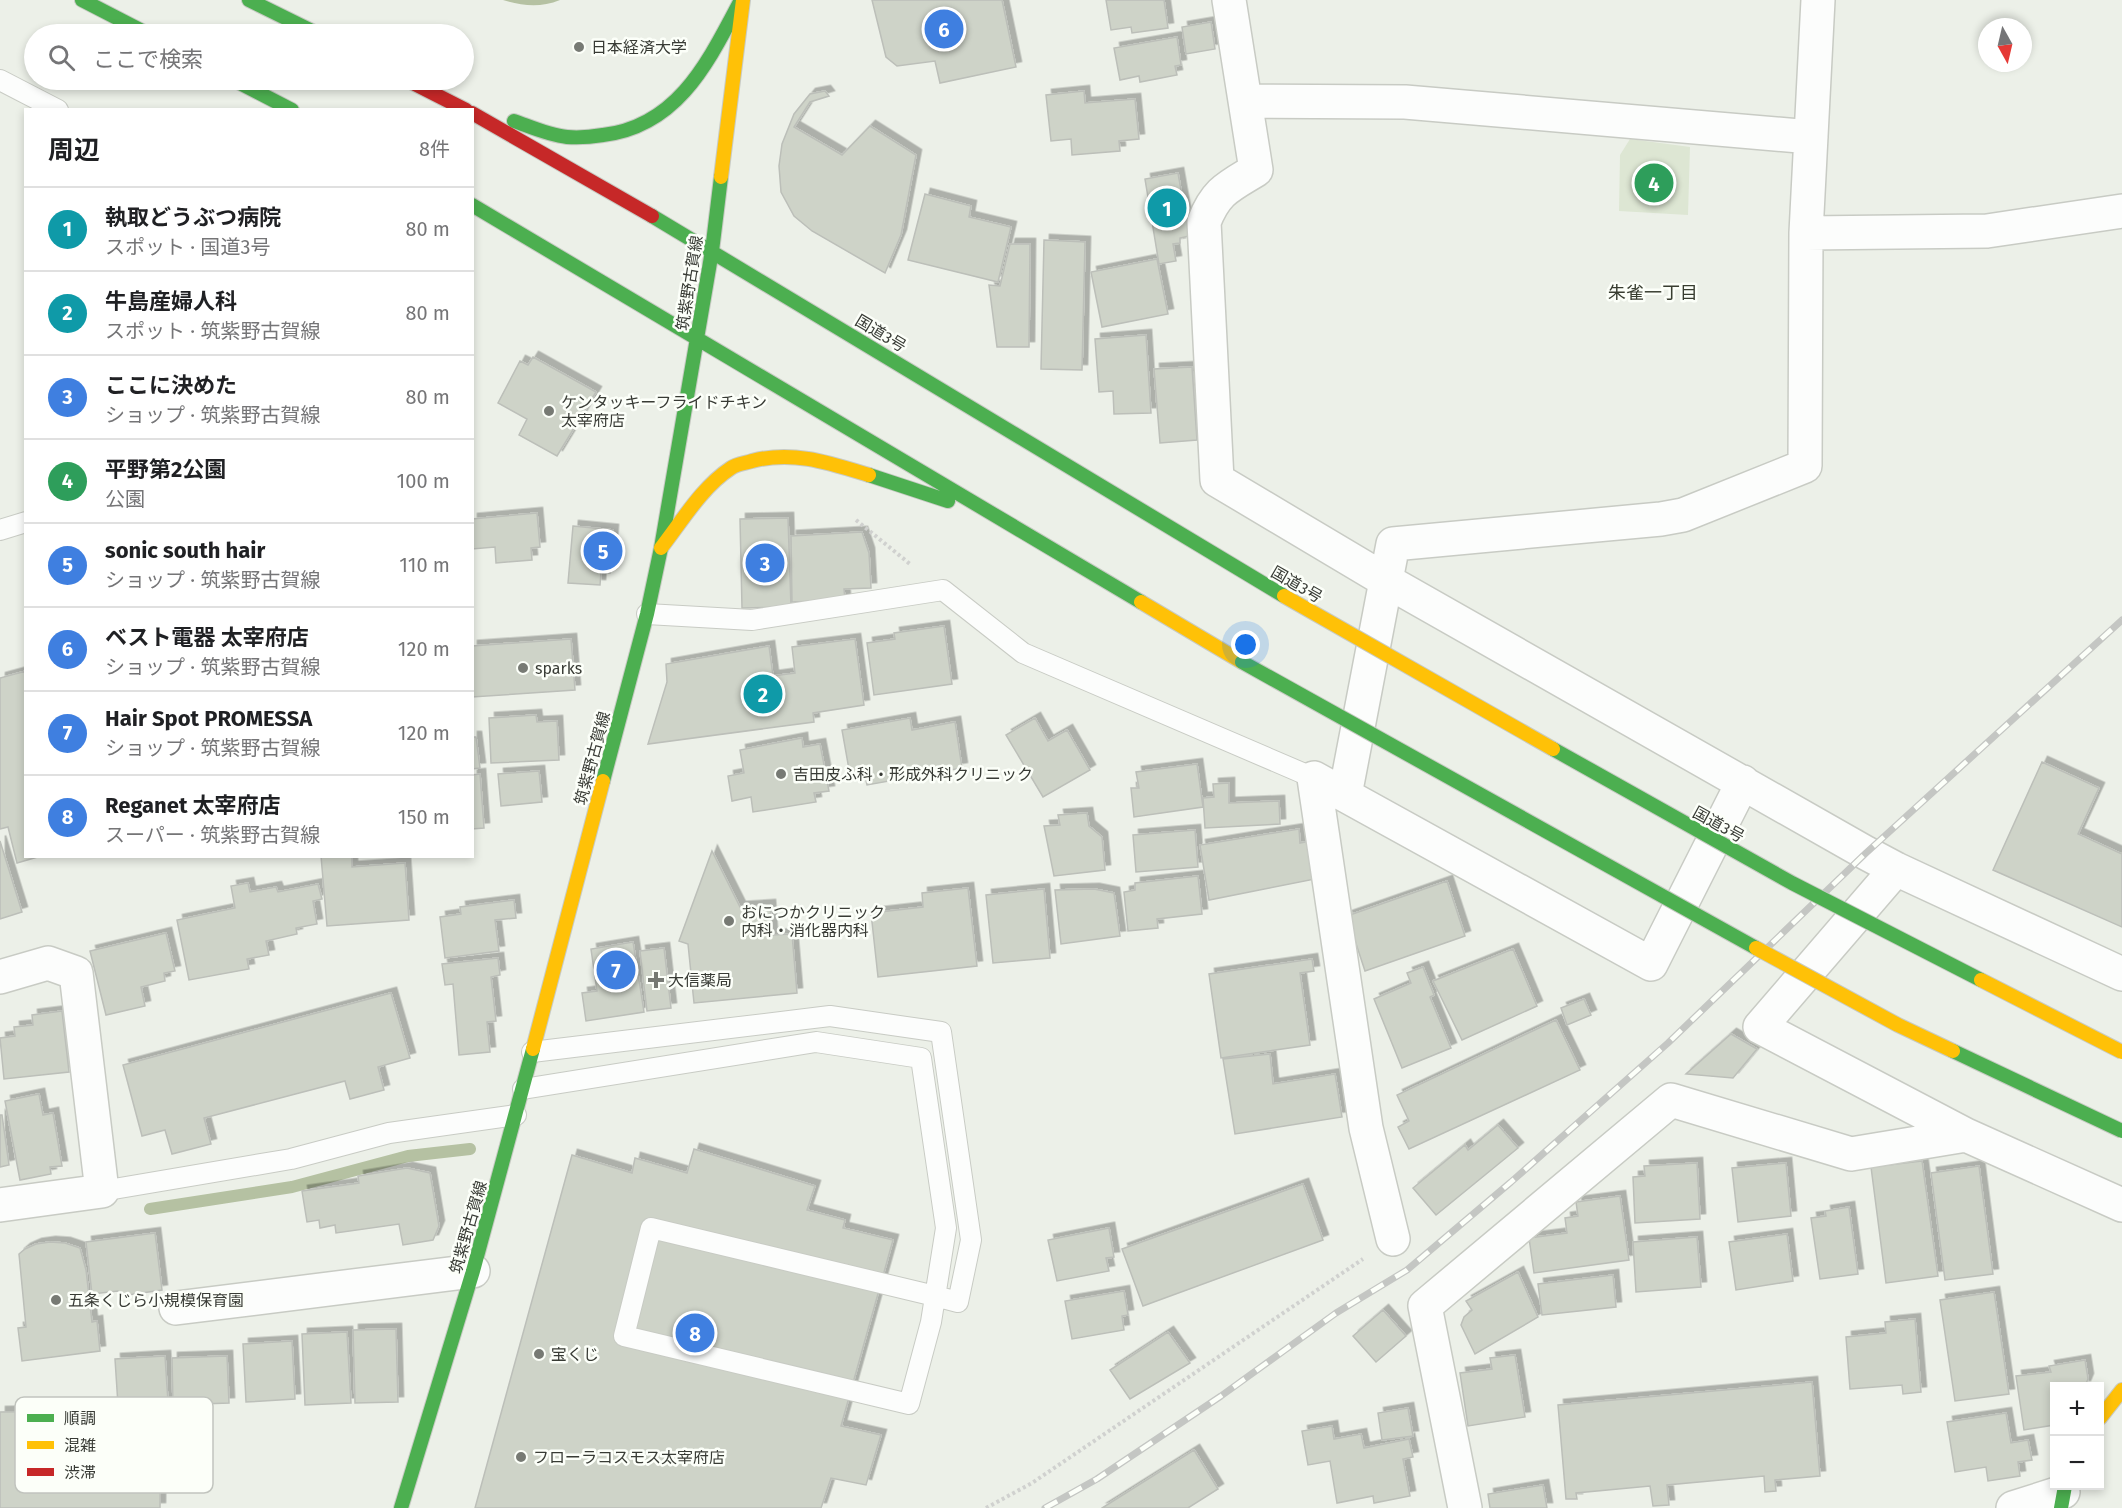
<!DOCTYPE html>
<html lang="ja">
<meta charset="utf-8">
<style>
:root{--surface:#fff;--page:#f6f6f6;--text:#202124;--muted:#757577;--line:#e0e0e0;--accent:#777a74}
body{margin:0;font-family:"Fira Sans","Noto Sans JP",sans-serif;background:var(--page);color:var(--text)}
.controls{position:absolute;right:18px;bottom:18px;display:grid;overflow:hidden;border-radius:0px;box-shadow:0 3px 9px #0003}
.controls button{width:54px;height:54px;display:grid;place-items:center;padding:0;border:0;border-bottom:2px solid var(--line);background:var(--surface);color:var(--text);font:30px sans-serif}
.compass{position:absolute;left:1978px;top:18px;width:54px;height:54px;border-radius:50%;background:var(--surface);box-shadow:0 3px 9px #0003;rotate:172deg}
.you{position:absolute;left:1246px;top:645px;width:21px;height:21px;margin:-15px;border:4px solid #fff;border-radius:50%;background:#1a73e8;box-shadow:0 0 0 9px #1a73e833}
.badge{display:grid;place-items:center;width:39px;height:39px;border-radius:50%;background:var(--accent);color:#fff;font-size:20px;font-weight:700}
.pin{position:absolute;translate:-50% -50%;border:3px solid #fff;box-shadow:0 2px 6px #0006}
.list{margin:0;padding:0;list-style:none}
h2{display:flex;justify-content:space-between;align-items:center;height:78px;margin:0;padding:0 24px;font-size:26px}
h2 small{font-size:20px;font-weight:400;color:var(--muted)}
.list li{display:grid;grid-template-columns:39px 1fr auto;gap:18px;align-items:center;box-sizing:border-box;height:84px;padding:0 24px;border-top:2px solid var(--line)}
.list b{display:block;font-size:22px;white-space:nowrap}
.list p{margin:0;font-size:20px;white-space:nowrap;color:var(--muted)}
.list em{font-size:20px;font-style:normal;color:var(--muted)}
.icon{flex:none;width:33px;height:33px;fill:none;stroke:currentColor;stroke-width:2;stroke-linecap:round;stroke-linejoin:round}
.map{position:relative;flex:none;width:2122px;height:1508px;overflow:hidden}
.search{position:absolute;background:var(--surface);box-shadow:0 3px 9px #0003;left:24px;top:24px;width:450px;height:66px;display:flex;align-items:center;gap:15px;box-sizing:border-box;padding:0 21px;border-radius:33px;color:var(--muted);font-size:22px}
.panel{position:absolute;background:var(--surface);box-shadow:0 3px 9px #0003;left:24px;top:108px;width:450px;height:750px;border-radius:0px}
.map>svg:first-child{display:block}
</style>
<div class="map">
<svg width="2122" height="1508" viewBox="0 0 2122 1508">
<defs>
<filter id="shadow"><feDropShadow dx="5.5" dy="-5.5" stdDeviation="0" flood-color="#0004"/></filter>
</defs>
<rect width="100%" height="100%" fill="#ecf0e8"/>
<path fill="#dde6d3" d="M 1630,139 L 1690,147 L 1688,215 L 1619,211 L 1620,155 Z"/>
<path fill="#b5c1a2" d="M 503,0 L 560,0 C 540,8 523,6 503,0 Z"/>
<g fill="none" stroke-linecap="round" stroke-linejoin="round">
<path stroke="#b5c1a2" stroke-width="12" d="M 150,1209 L 292,1187 L 408,1156 L 470,1149"/>
</g>
<path fill="#ced3c8" stroke="#bcbfb9" stroke-width="1.5" filter="url(#shadow)" d="M 872,0 L 1002,0 L 1016,67 L 940,83 L 935,61 L 897,66 L 886,57 Z
M 1106,0 L 1164,0 L 1168,28 L 1132,33 L 1131,27 L 1111,30 Z
M 1211,22 L 1215,49 L 1186,54 L 1182,27 Z
M 1177,37 L 1181,65 L 1175,66 L 1177,75 L 1140,82 L 1139,76 L 1120,80 L 1114,48 Z
M 825,91 L 829,96 L 810,102 L 794,127 L 842,155 L 870,126 L 916,155 L 901,235 L 885,273 L 812,231 L 794,216 L 781,192 L 779,166 L 782,144 L 794,114 L 810,94 Z
M 1084,91 L 1085,103 L 1135,99 L 1139,139 L 1119,141 L 1120,151 L 1072,155 L 1071,139 L 1051,141 L 1046,95 Z
M 1178,173 L 1189,236 L 1180,238 L 1180,243 L 1173,244 L 1176,261 L 1159,264 L 1145,179 Z
M 925,194 L 971,206 L 969,217 L 1011,227 L 998,282 L 908,260 Z
M 1044,240 L 1085,242 L 1082,370 L 1041,369 Z
M 1010,244 L 1030,244 L 1029,347 L 997,347 L 989,285 L 1000,286 Z
M 1157,259 L 1168,314 L 1102,327 L 1091,272 Z
M 1146,335 L 1151,413 L 1114,414 L 1113,391 L 1099,392 L 1095,339 Z
M 533,357 L 596,392 L 557,456 L 519,435 L 527,419 L 498,403 L 520,361 L 528,365 Z
M 1192,367 L 1197,440 L 1160,443 L 1154,369 Z
M 537,513 L 540,547 L 531,548 L 532,560 L 496,563 L 495,547 L 472,549 L 472,519 Z
M 788,518 L 791,607 L 742,608 L 740,519 Z
M 573,526 L 613,530 L 610,573 L 601,572 L 600,585 L 568,583 Z
M 862,532 L 869,553 L 871,588 L 844,589 L 845,600 L 792,602 L 791,536 Z
M 944,626 L 952,684 L 874,695 L 867,643 L 895,639 L 894,633 Z
M 571,639 L 575,690 L 472,697 L 472,646 Z
M 855,639 L 864,705 L 813,713 L 814,722 L 648,744 L 667,682 L 666,664 L 769,646 L 773,676 L 795,673 L 792,647 Z
M 26,671 L 26,856 L 41,856 L 17,863 L 8,827 L 0,829 L 0,678 Z
M 536,715 L 537,722 L 557,721 L 559,760 L 491,763 L 489,718 Z
M 910,718 L 912,730 L 955,722 L 962,768 L 867,785 L 864,772 L 850,775 L 842,730 Z
M 1035,718 L 1048,741 L 1067,730 L 1090,770 L 1043,797 L 1006,735 Z
M 472,737 L 476,737 L 480,768 L 472,769 Z
M 802,738 L 803,747 L 820,744 L 829,791 L 814,793 L 816,802 L 753,812 L 751,797 L 732,801 L 728,776 L 744,773 L 740,750 Z
M 2042,762 L 2099,788 L 2078,834 L 2122,854 L 2122,927 L 1993,870 Z
M 1197,764 L 1203,807 L 1134,817 L 1131,788 L 1139,788 L 1136,772 Z
M 539,771 L 542,802 L 501,806 L 498,774 Z
M 480,774 L 484,828 L 472,829 L 472,775 Z
M 1229,783 L 1229,803 L 1279,801 L 1280,824 L 1205,828 L 1203,798 L 1214,797 L 1213,784 Z
M 1087,813 L 1089,826 L 1102,837 L 1105,870 L 1054,876 L 1044,826 L 1060,825 L 1058,815 Z
M 1299,829 L 1300,843 L 1310,841 L 1315,879 L 1209,900 L 1200,845 Z
M 1195,830 L 1198,867 L 1136,872 L 1133,835 Z
M 0,841 L 22,912 L 0,919 Z
M 712,851 L 740,907 L 770,905 L 772,935 L 792,934 L 797,993 L 694,1003 L 688,944 L 679,941 Z
M 321,856 L 352,856 L 352,867 L 405,863 L 409,920 L 327,926 Z
M 1198,876 L 1202,914 L 1157,919 L 1158,928 L 1128,931 L 1124,892 L 1135,890 L 1135,883 Z
M 1447,881 L 1465,936 L 1365,971 L 1347,916 Z
M 248,883 L 250,892 L 276,887 L 278,892 L 318,884 L 322,899 L 313,901 L 317,924 L 296,928 L 297,934 L 266,941 L 269,955 L 247,959 L 249,969 L 189,980 L 177,920 L 235,908 L 231,886 Z
M 968,888 L 977,966 L 878,977 L 871,913 L 923,907 L 922,893 Z
M 1044,889 L 1050,958 L 993,963 L 986,895 Z
M 1094,889 L 1114,893 L 1120,936 L 1061,944 L 1055,890 Z
M 514,900 L 516,918 L 495,920 L 499,951 L 445,958 L 440,917 L 461,914 L 460,907 Z
M 166,933 L 175,971 L 164,973 L 165,981 L 141,987 L 145,1006 L 106,1015 L 90,951 Z
M 633,942 L 644,1012 L 586,1021 L 582,993 L 597,991 L 591,949 Z
M 664,948 L 671,1008 L 647,1011 L 640,951 Z
M 1513,949 L 1537,1006 L 1462,1040 L 1433,981 Z
M 498,958 L 500,975 L 491,977 L 496,1021 L 487,1022 L 490,1052 L 459,1055 L 453,984 L 445,985 L 442,964 Z
M 1312,959 L 1314,971 L 1300,973 L 1310,1045 L 1221,1058 L 1209,974 Z
M 1423,967 L 1434,995 L 1430,997 L 1451,1048 L 1402,1068 L 1374,999 L 1411,983 L 1407,973 Z
M 391,993 L 410,1058 L 378,1067 L 384,1090 L 350,1099 L 345,1081 L 204,1118 L 211,1144 L 172,1154 L 165,1130 L 142,1136 L 123,1065 Z
M 1584,999 L 1591,1015 L 1567,1025 L 1561,1008 Z
M 62,1011 L 69,1072 L 4,1079 L 0,1038 L 15,1036 L 14,1027 L 33,1025 L 32,1015 Z
M 1556,1020 L 1580,1070 L 1409,1149 L 1398,1127 L 1409,1121 L 1397,1095 Z
M 1731,1034 L 1757,1049 L 1733,1078 L 1686,1074 Z
M 1270,1054 L 1273,1084 L 1335,1074 L 1342,1117 L 1235,1134 L 1223,1059 Z
M 39,1094 L 43,1115 L 53,1113 L 62,1166 L 50,1167 L 51,1174 L 20,1180 L 5,1101 Z
M 0,1115 L 2,1115 L 9,1165 L 0,1167 Z
M 1498,1125 L 1518,1148 L 1436,1215 L 1413,1188 L 1465,1145 L 1468,1150 Z
M 694,1149 L 815,1186 L 807,1210 L 845,1220 L 843,1228 L 893,1240 L 841,1426 L 881,1435 L 866,1485 L 831,1478 L 821,1508 L 475,1508 L 572,1155 L 632,1173 L 635,1158 L 687,1173 Z
M 1922,1161 L 1938,1276 L 1886,1283 L 1871,1167 Z
M 1697,1163 L 1700,1219 L 1635,1223 L 1633,1177 L 1645,1176 L 1644,1166 Z
M 1786,1163 L 1791,1216 L 1738,1222 L 1732,1168 Z
M 1979,1166 L 1993,1274 L 1945,1280 L 1931,1173 Z
M 407,1168 L 430,1173 L 439,1226 L 433,1240 L 403,1245 L 399,1224 L 336,1233 L 335,1225 L 320,1228 L 319,1220 L 307,1222 L 302,1191 L 359,1183 L 358,1176 Z
M 1303,1184 L 1323,1240 L 1143,1306 L 1122,1249 Z
M 1620,1196 L 1629,1260 L 1534,1273 L 1529,1238 L 1567,1233 L 1565,1218 L 1578,1216 L 1576,1202 Z
M 1849,1207 L 1858,1274 L 1820,1279 L 1811,1218 L 1826,1216 L 1825,1211 Z
M 1109,1228 L 1114,1257 L 1106,1258 L 1109,1271 L 1057,1281 L 1048,1240 Z
M 155,1233 L 162,1290 L 121,1296 L 118,1291 L 92,1294 L 86,1242 Z
M 1787,1234 L 1793,1281 L 1736,1290 L 1729,1242 Z
M 1697,1237 L 1701,1287 L 1636,1292 L 1633,1242 Z
M 50,1242 L 65,1243 L 80,1248 L 86,1270 L 92,1322 L 97,1321 L 100,1351 L 22,1361 L 18,1328 L 26,1327 L 19,1254 L 25,1249 L 36,1244 Z
M 1518,1272 L 1538,1317 L 1475,1354 L 1461,1325 L 1464,1317 L 1472,1310 L 1466,1301 Z
M 1613,1275 L 1616,1307 L 1542,1315 L 1538,1284 Z
M 1124,1291 L 1128,1315 L 1122,1316 L 1124,1330 L 1072,1339 L 1065,1301 Z
M 1994,1292 L 2009,1394 L 1955,1401 L 1940,1300 Z
M 1383,1310 L 1406,1336 L 1376,1362 L 1353,1336 Z
M 1915,1319 L 1921,1392 L 1903,1394 L 1902,1385 L 1850,1389 L 1846,1337 L 1886,1333 L 1885,1322 Z
M 396,1329 L 398,1402 L 355,1403 L 353,1330 Z
M 347,1332 L 351,1403 L 305,1405 L 302,1334 Z
M 1168,1332 L 1190,1363 L 1130,1399 L 1110,1370 Z
M 292,1341 L 295,1399 L 246,1402 L 243,1344 Z
M 1515,1355 L 1525,1417 L 1468,1426 L 1460,1373 L 1492,1369 L 1490,1358 Z
M 165,1356 L 168,1402 L 118,1405 L 115,1359 Z
M 227,1356 L 229,1403 L 173,1405 L 172,1358 Z
M 2085,1360 L 2088,1379 L 2085,1386 L 2054,1386 L 2054,1425 L 2024,1430 L 2016,1376 L 2051,1372 L 2049,1366 Z
M 1812,1382 L 1820,1476 L 1775,1480 L 1776,1491 L 1765,1492 L 1764,1476 L 1667,1485 L 1669,1505 L 1653,1506 L 1650,1486 L 1576,1493 L 1577,1499 L 1566,1499 L 1558,1405 Z
M 1408,1408 L 1413,1436 L 1382,1440 L 1378,1413 Z
M 161,1410 L 160,1508 L 0,1508 L 0,1412 Z
M 2006,1413 L 2011,1443 L 2028,1440 L 2032,1460 L 2018,1462 L 2020,1476 L 1988,1481 L 1986,1467 L 1955,1472 L 1947,1422 Z
M 1332,1426 L 1334,1439 L 1361,1434 L 1364,1448 L 1409,1439 L 1413,1457 L 1403,1459 L 1410,1496 L 1374,1503 L 1373,1496 L 1337,1503 L 1330,1461 L 1308,1465 L 1302,1431 Z
M 1194,1450 L 1218,1489 L 1188,1508 L 1102,1508 Z
M 1543,1485 L 1547,1508 L 1490,1508 L 1488,1494 Z"/>
<g fill="none" stroke-linecap="round" stroke-linejoin="round">
<g stroke="#c8cbc4" stroke-width="22">
<path id="lane" d="M 0,80 L 58,110
M 0,530 L 26,522
M 647,614 L 752,620 L 943,590 L 1023,653 L 1314,778
M 523,1089 L 816,1042 L 921,1058 L 946,1228 L 931,1322 L 909,1404 L 624,1336 L 651,1228 L 935,1296 L 958,1302 L 971,1240 L 941,1032 L 830,1016 L 532,1052
M 102,1191 L 291,1159 L 389,1133 L 516,1115"/>
</g>
<g stroke="#c8cbc4" stroke-width="36">
<path id="street" d="M 1229,0 L 1256,170 C 1228,187 1216,191 1204,222 L 1217,480 L 1385,580 L 1866,853 L 1896,869 L 2122,974
M 1818,0 L 1806,233 L 1987,231 L 2122,211
M 1246,101 L 1405,102 L 1811,137
M 1314,778 L 1651,964 L 1743,782
M 1314,778 L 1366,1128 L 1393,1239
M 1345,795 L 1393,544 L 1661,519 L 1683,515 L 1805,466 L 1806,233
M 1896,869 L 1760,1027 L 1966,1135 L 2122,1205
M 0,977 L 48,963 L 76,973 L 102,1191 L 0,1205
M 176,1308 L 473,1271
M 1465,1508 L 1425,1306 L 1671,1100 L 1851,1154 L 1966,1135
M 2013,1508 L 2063,1492"/>
</g>
<g stroke="#c8cbc4" stroke-width="16">
<path id="fast" d="M 82,0 L 148,34
M 249,0 L 318,34
M 234,80 L 292,110
M 514,121 C 531,127 548,135 567,137 C 579,138 591,137 603,135 C 679,126 709,60 741,0
M 472,205 L 1141,602
M 652,216 L 1284,596
M 869,475 L 948,501
M 603,781 L 647,614 L 661,548 L 712,251 L 721,177
M 401,1508 L 473,1271 L 533,1049
M 2061,1508 L 2065,1486"/>
</g>
<g stroke="#c8cbc4" stroke-width="16">
<path id="slow" d="M 721,177 L 743,0
M 661,548 C 682,521 702,487 731,468 C 736,464 746,463 752,461 C 793,450 830,463 869,475
M 1141,602 L 1242,662
M 533,1049 L 603,781
M 2100,1418 L 2122,1390"/>
</g>
<g stroke="#c8cbc4" stroke-width="16">
<path id="jam" d="M 407,80 L 466,110
M 472,113 L 652,216"/>
</g>
<path stroke="#d0d1cf" stroke-width="4" stroke-dasharray="3 3" stroke-linecap="butt" d="M 856,520 L 910,564
M 986,1508 L 1032,1483 L 1363,1259"/>
<use href="#lane" stroke="#fcfdfc" stroke-width="20"/>
<use href="#street" stroke="#fcfdfc" stroke-width="33"/>
<use href="#fast" stroke="#4caf50" stroke-width="14"/>
<use href="#slow" stroke="#ffc107" stroke-width="14"/>
<use href="#jam" stroke="#c62828" stroke-width="14"/>
<g stroke="#c4c6c3" stroke-width="7">
<path id="rail" d="M 1045,1508 L 1097,1479 L 1221,1396 L 1336,1313 L 1407,1270 L 1511,1182 L 1668,1043 L 1866,853 L 2122,620"/>
</g>
<use href="#rail" stroke="#fcfff9" stroke-width="4.5" stroke-dasharray="14" stroke-linecap="butt"/>
<g stroke="#c8cbc4" stroke-width="16" stroke-linecap="butt">
<path id="fast-bridge" d="M 1242,662 L 1756,948
M 1553,749 L 1792,883 L 1981,980
M 1953,1051 L 2122,1131"/>
</g>
<g stroke="#c8cbc4" stroke-width="16" stroke-linecap="butt">
<path id="slow-bridge" d="M 1284,596 L 1553,749
M 1756,948 L 1898,1025 L 1953,1051
M 1981,980 L 2122,1052"/>
</g>
<use href="#fast-bridge" stroke="#4caf50" stroke-width="14"/>
<use href="#slow-bridge" stroke="#ffc107" stroke-width="14"/>
</g>
<g fill="#777a74" stroke="#fcfff9" stroke-width="2">
<circle cx="579" cy="47" r="6"/>
<circle cx="549" cy="411" r="6"/>
<circle cx="523" cy="668" r="6"/>
<circle cx="781" cy="774" r="6"/>
<circle cx="729" cy="921" r="6"/>
<path d="M653 971h6v6h6v6h-6v6h-6v-6h-6v-6h6z"/>
<circle cx="56" cy="1300" r="6"/>
<circle cx="539" cy="1354" r="6"/>
<circle cx="521" cy="1457" r="6"/>
</g>
<g text-anchor="middle" stroke-width="5" stroke-linejoin="round" paint-order="stroke">
<g font-size="16" fill="#383b35" stroke="#fcfff9" text-anchor="start">
<text x="591" y="53">日本経済大学</text>
<text x="561" y="408">ケンタッキーフライドチキン<tspan x="561" dy="18">太宰府店</tspan></text>
<text x="535" y="674">sparks</text>
<text x="793" y="780">吉田皮ふ科・形成外科クリニック</text>
<text x="741" y="918">おにつかクリニック<tspan x="741" dy="18">内科・消化器内科</tspan></text>
<text x="668" y="986">大信薬局</text>
<text x="68" y="1306">五条くじら小規模保育園</text>
<text x="551" y="1360">宝くじ</text>
<text x="533" y="1463">フローラコスモス太宰府店</text>
</g>
<g font-size="16" fill="#383b35" stroke="#fcfff9">
<text transform="translate(689 283) rotate(-81)" y="6">筑紫野古賀線</text>
<text transform="translate(881 333) rotate(31)" y="6">国道3号</text>
<text transform="translate(1297 584) rotate(30)" y="6">国道3号</text>
<text transform="translate(592 758) rotate(-75)" y="6">筑紫野古賀線</text>
<text transform="translate(1719 824) rotate(29)" y="6">国道3号</text>
<text transform="translate(468 1227) rotate(-74)" y="6">筑紫野古賀線</text>
</g>
<g font-size="18" fill="#383d30" stroke="#fcfff9">
<text x="1653" y="299">朱雀一丁目</text>
</g>
</g>
<rect x="15" y="1397" width="198" height="96" rx="9" fill="#fcfff9" stroke="#c1c4be" stroke-width="1.5"/>
<rect x="27" y="1414" width="27" height="8" fill="#4caf50"/>
<rect x="27" y="1441" width="27" height="8" fill="#ffc107"/>
<rect x="27" y="1468" width="27" height="8" fill="#c62828"/>
<g font-size="16" fill="#383b35">
<text x="64" y="1424">順調</text>
<text x="64" y="1451">混雑</text>
<text x="64" y="1478">渋滞</text>
</g>
</svg>
<div class="controls">
<button>+</button>
<button>−</button>
</div>
<svg class="compass" viewBox="-18 -18 36 36"><path d="M0-13l5 13h-10z" fill="#e53935"/><path d="M0 13l5-13h-10z" fill="#757577"/></svg>
<div class="you"></div>
<div class="pin badge" style="left:1167px;top:208px;background:#0f9aa8">1</div>
<div class="pin badge" style="left:763px;top:694px;background:#0f9aa8">2</div>
<div class="pin badge" style="left:765px;top:563px;background:#3f7fe0">3</div>
<div class="pin badge" style="left:1654px;top:183px;background:#2e9e5b">4</div>
<div class="pin badge" style="left:603px;top:551px;background:#3f7fe0">5</div>
<div class="pin badge" style="left:944px;top:29px;background:#3f7fe0">6</div>
<div class="pin badge" style="left:616px;top:970px;background:#3f7fe0">7</div>
<div class="pin badge" style="left:695px;top:1333px;background:#3f7fe0">8</div>
<div class="search"><svg class="icon" aria-label="search" viewBox="0 0 24 24"><circle cx="10" cy="10" r="6"/><path d="M15 15l6 6"/></svg>ここで検索</div>
<section class="panel">
<h2>周辺<small>8件</small></h2>
<ul class="list">
<li><span class="badge" style="background:#0f9aa8">1</span><div><b>執取どうぶつ病院</b><p>スポット · 国道3号</p></div><em>80 m</em></li>
<li><span class="badge" style="background:#0f9aa8">2</span><div><b>牛島産婦人科</b><p>スポット · 筑紫野古賀線</p></div><em>80 m</em></li>
<li><span class="badge" style="background:#3f7fe0">3</span><div><b>ここに決めた</b><p>ショップ · 筑紫野古賀線</p></div><em>80 m</em></li>
<li><span class="badge" style="background:#2e9e5b">4</span><div><b>平野第2公園</b><p>公園</p></div><em>100 m</em></li>
<li><span class="badge" style="background:#3f7fe0">5</span><div><b>sonic south hair</b><p>ショップ · 筑紫野古賀線</p></div><em>110 m</em></li>
<li><span class="badge" style="background:#3f7fe0">6</span><div><b>ベスト電器 太宰府店</b><p>ショップ · 筑紫野古賀線</p></div><em>120 m</em></li>
<li><span class="badge" style="background:#3f7fe0">7</span><div><b>Hair Spot PROMESSA</b><p>ショップ · 筑紫野古賀線</p></div><em>120 m</em></li>
<li><span class="badge" style="background:#3f7fe0">8</span><div><b>Reganet 太宰府店</b><p>スーパー · 筑紫野古賀線</p></div><em>150 m</em></li>
</ul>
</section>
</div>
